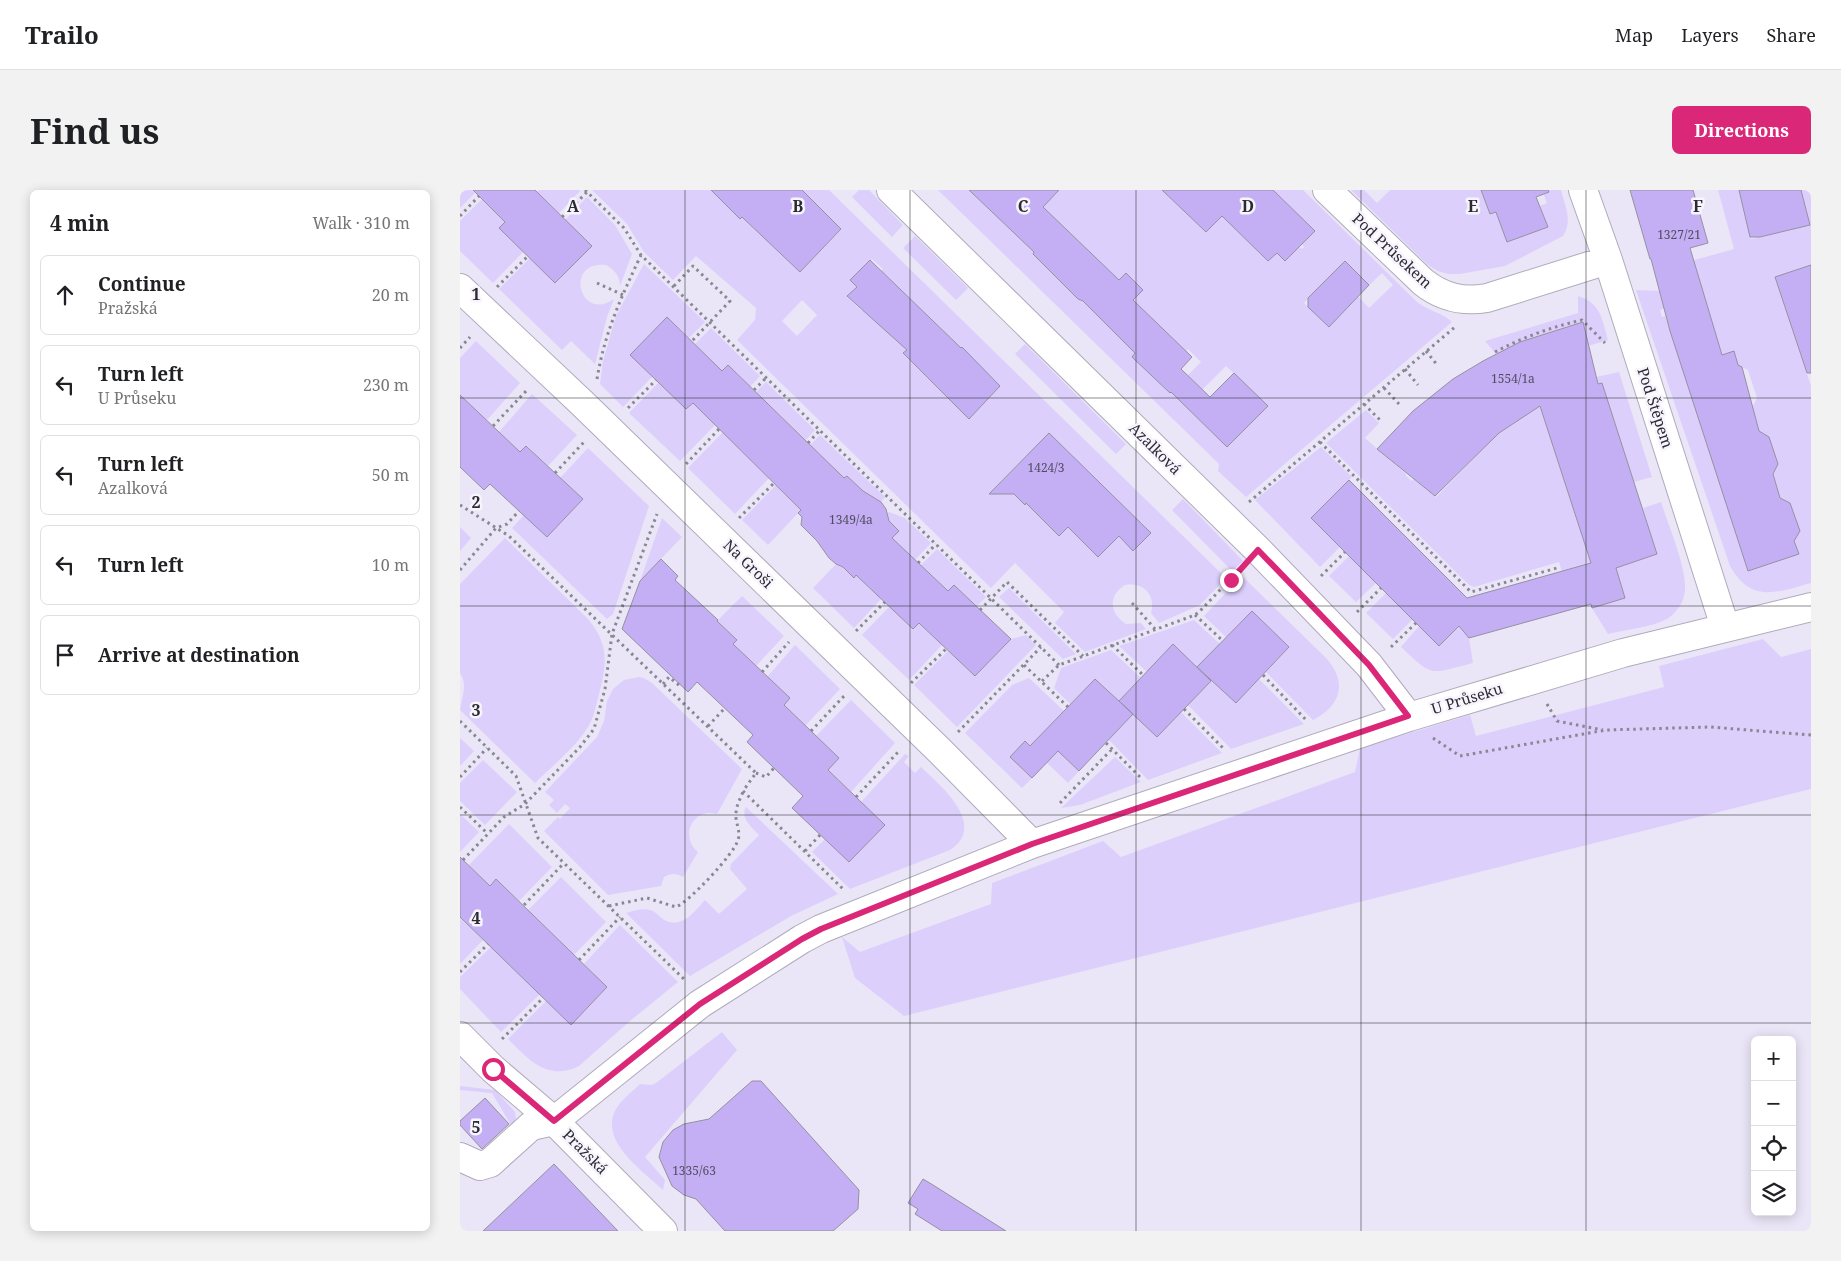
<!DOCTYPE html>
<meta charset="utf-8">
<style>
:root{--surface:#fff;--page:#f2f2f2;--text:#202124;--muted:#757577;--line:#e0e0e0;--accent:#db2777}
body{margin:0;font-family:"Noto Serif",serif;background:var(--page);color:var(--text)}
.controls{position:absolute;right:15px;bottom:15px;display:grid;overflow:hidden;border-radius:8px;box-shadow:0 2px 12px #0003}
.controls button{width:45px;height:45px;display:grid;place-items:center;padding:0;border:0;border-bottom:1px solid var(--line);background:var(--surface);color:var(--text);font:25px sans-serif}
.stop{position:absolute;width:15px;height:15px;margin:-11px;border:4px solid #db2777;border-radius:50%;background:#fff}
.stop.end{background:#db2777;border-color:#fff;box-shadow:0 1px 5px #0008}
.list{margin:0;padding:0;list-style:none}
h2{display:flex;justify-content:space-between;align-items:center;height:65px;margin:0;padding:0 20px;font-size:21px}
h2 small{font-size:16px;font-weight:400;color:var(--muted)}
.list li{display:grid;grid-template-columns:32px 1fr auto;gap:15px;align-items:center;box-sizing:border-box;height:80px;margin:0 10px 10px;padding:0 10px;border:1px solid var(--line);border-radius:8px}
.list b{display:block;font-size:19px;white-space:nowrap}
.list p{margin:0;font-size:16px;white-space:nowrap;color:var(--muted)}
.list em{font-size:16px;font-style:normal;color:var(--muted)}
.icon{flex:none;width:28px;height:28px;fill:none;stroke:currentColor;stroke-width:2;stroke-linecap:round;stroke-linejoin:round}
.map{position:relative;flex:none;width:1351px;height:1041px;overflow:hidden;border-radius:8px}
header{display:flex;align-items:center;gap:30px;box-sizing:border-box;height:70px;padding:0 25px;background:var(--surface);border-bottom:1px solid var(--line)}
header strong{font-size:24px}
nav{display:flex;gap:28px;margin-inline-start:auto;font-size:18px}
.intro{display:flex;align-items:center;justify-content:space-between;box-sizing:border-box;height:120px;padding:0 30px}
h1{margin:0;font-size:35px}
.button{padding:12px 22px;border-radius:8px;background:var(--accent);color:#fff;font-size:18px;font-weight:700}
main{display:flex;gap:30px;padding:0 30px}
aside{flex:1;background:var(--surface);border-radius:8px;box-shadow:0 2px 12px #0003}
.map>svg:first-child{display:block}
</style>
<header>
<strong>Trailo</strong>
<nav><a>Map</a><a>Layers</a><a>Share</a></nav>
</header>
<div class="intro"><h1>Find us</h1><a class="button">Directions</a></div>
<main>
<aside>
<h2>4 min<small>Walk · 310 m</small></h2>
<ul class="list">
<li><svg class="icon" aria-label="ahead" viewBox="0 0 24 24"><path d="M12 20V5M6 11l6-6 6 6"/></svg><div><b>Continue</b><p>Pražská</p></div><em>20 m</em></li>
<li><svg class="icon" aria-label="left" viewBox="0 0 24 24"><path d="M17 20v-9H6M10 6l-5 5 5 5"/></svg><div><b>Turn left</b><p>U Průseku</p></div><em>230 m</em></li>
<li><svg class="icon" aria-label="left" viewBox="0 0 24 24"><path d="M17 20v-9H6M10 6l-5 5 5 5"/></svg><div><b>Turn left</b><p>Azalková</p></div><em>50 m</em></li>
<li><svg class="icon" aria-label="left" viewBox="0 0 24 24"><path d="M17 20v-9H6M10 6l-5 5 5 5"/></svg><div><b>Turn left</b></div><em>10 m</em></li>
<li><svg class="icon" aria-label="arrive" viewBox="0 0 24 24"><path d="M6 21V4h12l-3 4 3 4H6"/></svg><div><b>Arrive at destination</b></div></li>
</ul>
</aside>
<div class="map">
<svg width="1351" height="1041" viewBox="0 0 1351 1041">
<rect width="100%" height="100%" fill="#eae6f7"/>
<path fill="#dccffc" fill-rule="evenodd" d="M 0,0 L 12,0 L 15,3 L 0,18 Z
M 79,0 L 119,0 L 120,1 L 99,23 L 77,2 Z
M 132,0 L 251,0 L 280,29 L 282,27 L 340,82 L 382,39 L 378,41 L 360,23 L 362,20 L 336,0 L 369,0 L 766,388 L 740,415 L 699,433 L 691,423 C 696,405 684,392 665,395 C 648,405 649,424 666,434 L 681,433 L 686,439 L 625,462 L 595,433 L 604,422 L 555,373 L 531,398 L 277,150 L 295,130 L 296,118 L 236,66 L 213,90 L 184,62 L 167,34 ZM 412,69 L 423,79 L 421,81 L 465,123 L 405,118 L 402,121 L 387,107 L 397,97 L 391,90 ZM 342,110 L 357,125 L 337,146 L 322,131 ZM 474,132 L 540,196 L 509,229 L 443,164 ZM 589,244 L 613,267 L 565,315 L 554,304 L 541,297 L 541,291 ZM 676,329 L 638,366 L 608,337 ZM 681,332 L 691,343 L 674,361 L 663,350 Z
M 399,0 L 409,0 L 443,35 L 432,47 L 392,7 Z
M 478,0 L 509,0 L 556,45 L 595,4 L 591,0 L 712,0 L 707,5 L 746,42 L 787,0 L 843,0 L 957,112 C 968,121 982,122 992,132 L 786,307 L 758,281 L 759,274 ZM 825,12 L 855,41 L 842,54 L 844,57 L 842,59 L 839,57 L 825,71 L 817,63 ZM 602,35 L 659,90 L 666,83 L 683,100 L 648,135 L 623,111 L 618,109 L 573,64 ZM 885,71 L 903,89 L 889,104 L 893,112 L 869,137 L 844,113 ZM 922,83 L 933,95 L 909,118 L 898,106 ZM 728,159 L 741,172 L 710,203 L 672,167 L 726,161 ZM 766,176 L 807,216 L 767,257 L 726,216 Z
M 891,0 L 904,0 L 917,13 L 930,0 L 1023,0 L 1021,1 L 1030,24 L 1036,22 L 1047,52 L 1088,37 L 1080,16 L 1087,13 L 1082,0 L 1101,0 C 1105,16 1113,31 1103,46 L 1045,76 L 1000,84 L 988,84 L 978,81 L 968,75 Z
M 1258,0 L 1279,0 L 1291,49 L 1350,35 L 1341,0 L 1351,0 L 1351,75 L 1315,88 L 1351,196 L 1351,393 C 1316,403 1291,413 1270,376 L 1176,100 L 1200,101 L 1205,118 L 1200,120 L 1202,127 L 1205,126 L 1210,141 L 1231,71 L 1274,59 ZM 1274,162 L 1278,175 L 1288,180 L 1297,208 L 1292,218 L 1299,241 L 1309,247 L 1318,274 L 1313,285 L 1320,308 L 1330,313 L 1339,341 L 1334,351 L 1339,364 L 1288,381 Z
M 127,7 L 155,35 L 172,64 L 160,96 C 160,86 155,80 146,75 C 104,70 119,133 154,109 L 147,127 L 135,174 L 111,151 L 102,160 L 39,99 L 70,68 L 96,93 L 131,56 L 105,30 Z
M 22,9 L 45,32 L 63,62 L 33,93 L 0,61 L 0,31 Z
M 455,46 L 508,98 L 496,110 L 443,58 Z
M 184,74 L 245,132 L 229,148 L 207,127 L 193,186 L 163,217 L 140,194 L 143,171 L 156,126 Z
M 1118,106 C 1141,113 1142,129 1148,150 L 1128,156 L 1123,133 L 1060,152 L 1036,164 L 1025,151 L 1118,123 Z
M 251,138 L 300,186 L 290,197 L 268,175 L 262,181 L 235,154 Z
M 16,151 L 60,193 L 27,230 L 0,213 L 0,168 Z
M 565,154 L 666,254 L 656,264 L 555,164 Z
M 1159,182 L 1192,287 L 1174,292 L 1142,193 L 1138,194 L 1136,187 Z
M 199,192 L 226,219 L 233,213 L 255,235 L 220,271 L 169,223 Z
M 306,192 L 355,240 L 346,250 L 296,202 Z
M 72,204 L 117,245 L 88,276 L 67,256 L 60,262 L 39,242 Z
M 1079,213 L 1131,373 L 1102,382 L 1099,372 L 1014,397 L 1009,395 L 866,253 L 906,220 L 919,233 L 905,248 L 946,284 L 946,286 L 952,291 L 953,289 L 976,307 L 1049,233 L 1051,235 Z
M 263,242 L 309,288 L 275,324 L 228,278 Z
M 360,245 L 425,307 L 421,312 L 403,301 L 387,286 L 382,290 L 378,282 L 350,255 Z
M 861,257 L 892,287 L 851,328 L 880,357 L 860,377 L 795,310 Z
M 128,258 L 189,316 L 153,424 L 147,429 L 52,338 L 64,325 L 87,347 L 123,309 L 100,288 Z
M 316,295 L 341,320 L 308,355 L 282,330 Z
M 723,309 L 783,371 L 772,381 L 712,320 Z
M 1201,312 C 1208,334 1225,374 1225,396 C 1226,409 1218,422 1207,429 C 1192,437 1165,440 1148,444 L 1132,418 L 1165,408 L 1156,378 L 1197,364 L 1183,318 Z
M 429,322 L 445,328 L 471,353 L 455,370 L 432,348 L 439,341 L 428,330 L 427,324 Z
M 202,328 L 222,347 L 180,391 Z
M 0,337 L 11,348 L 0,361 Z
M 45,348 L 128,429 C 151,456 146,477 138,508 C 135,518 134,528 128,537 C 116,557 92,576 75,593 L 0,520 C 2,507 8,494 0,483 L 0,394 Z
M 477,359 L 526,407 L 517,416 L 494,395 L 488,401 L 461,375 Z
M 889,366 L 916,393 L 896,412 L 869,386 Z
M 376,374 L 383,377 L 394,388 L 396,385 L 421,409 L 394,438 L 353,398 Z
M 782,386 L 866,468 C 888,492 881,516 853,530 L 806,482 L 829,457 L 792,421 L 766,447 L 744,426 Z
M 549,398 L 616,464 L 603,469 L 539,407 Z
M 926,403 L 953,429 L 933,449 L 906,423 Z
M 282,406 L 324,446 L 296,476 L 273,454 L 277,450 L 257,431 Z
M 429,417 L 453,439 L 459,433 L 482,455 L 449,490 L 402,445 Z
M 734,430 L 760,454 L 737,478 L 687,482 L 659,456 Z
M 959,436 L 999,436 L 1009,448 L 1013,473 C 969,484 974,488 941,457 Z
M 566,445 L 576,455 L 497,537 L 454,495 L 488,461 L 515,486 L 551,449 Z
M 1303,449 L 1321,467 L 1351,459 L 1351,599 L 444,826 L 395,788 L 382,747 L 400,762 L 531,714 L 532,693 L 643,651 L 661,667 L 895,582 L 900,558 L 1010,525 L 1016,546 L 1204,497 L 1199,476 Z
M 335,455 L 380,499 L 345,536 L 324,515 L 307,487 Z
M 651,460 L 681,488 L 659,511 L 635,489 L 610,514 L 594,498 L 601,478 Z
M 179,487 L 184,488 L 192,493 L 282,579 L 257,624 C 233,617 219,646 238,662 L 223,687 C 216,683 211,683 204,687 L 201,696 L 148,705 L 84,641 L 98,627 L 100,629 L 110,618 L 105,614 L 97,623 L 89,615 L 94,610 L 85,602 L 137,547 L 144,531 L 147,511 L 153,499 L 164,490 Z
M 569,488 L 604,521 L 581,545 L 619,581 L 608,593 L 565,552 L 550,567 L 572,588 L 562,598 L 505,543 L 552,495 Z
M 799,489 L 844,534 L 771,559 L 728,515 L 751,490 L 776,513 Z
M 391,510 L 435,553 L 391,602 L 368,580 L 356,546 Z
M 721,522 L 762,563 L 688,590 L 649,550 L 673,524 L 697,547 Z
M 0,548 L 14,561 L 0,576 Z
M 445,564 L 449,566 L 444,572 L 455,583 L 461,577 C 481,596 528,635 490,660 L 390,699 L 352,662 L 365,649 L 389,672 L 425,635 L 401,612 Z
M 655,567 L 681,592 L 620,615 L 601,618 Z
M 23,570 L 57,602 L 25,635 L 0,611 L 0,593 Z
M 286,617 L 378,704 L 331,726 L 230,786 L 166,723 C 173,721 183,718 190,720 C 196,721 200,728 206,731 C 223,738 235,721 245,710 L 259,724 L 287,699 L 270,679 L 271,674 L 299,645 C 292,637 280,629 286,617 Z
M 0,624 L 19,642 L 0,662 Z
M 49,634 L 92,677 L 59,711 L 36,689 L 30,696 L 9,675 Z
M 101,687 L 146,732 L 114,765 L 68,720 Z
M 0,728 L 23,750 L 0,774 Z
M 160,735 L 218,792 L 170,831 L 119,876 C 88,892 68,869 48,849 L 86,811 L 111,835 L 147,797 L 124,774 Z
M 31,757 L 80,804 L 41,842 L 0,799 L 0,787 Z
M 262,842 L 277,860 L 185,967 L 205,990 L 203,1000 C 183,981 138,951 156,919 C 162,909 172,902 180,894 L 192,895 L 196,893 Z
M 0,896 L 35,900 L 55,922 L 56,931 L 52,937 L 32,903 L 0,900 Z"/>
<path fill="#c4aff4" stroke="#9590a0" d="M 13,0 L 75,0 L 132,56 L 95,93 L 39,38 L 45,32 Z
M 251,0 L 342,0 L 381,39 L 340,82 L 282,27 L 280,29 Z
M 509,0 L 599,0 L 583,17 L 659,90 L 666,83 L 683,100 L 673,110 L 732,167 L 721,179 L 750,207 L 774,183 L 808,216 L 767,257 L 711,202 L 710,203 L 672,167 L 675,163 L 623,111 L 618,109 L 573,64 L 574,62 Z
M 702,0 L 813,0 L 855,41 L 825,71 L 817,63 L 808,71 L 762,26 L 746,42 Z
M 1021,0 L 1088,0 L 1089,2 L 1076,7 L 1088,37 L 1047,52 L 1036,22 L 1030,24 Z
M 1170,0 L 1233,0 L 1248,53 L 1230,58 L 1262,165 L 1274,161 L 1278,175 L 1282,177 L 1299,241 L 1309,247 L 1318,274 L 1313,284 L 1320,308 L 1330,313 L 1340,341 L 1334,351 L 1339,364 L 1288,381 L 1210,141 L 1191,69 L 1190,69 Z
M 1279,0 L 1341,0 L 1350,35 L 1300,47 L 1290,47 Z
M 410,70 L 501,158 L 502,157 L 540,196 L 509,229 L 443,163 L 447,160 L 387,106 L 397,97 L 390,90 Z
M 885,71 L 909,95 L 869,137 L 848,117 L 848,108 Z
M 1351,75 L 1351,183 L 1347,183 L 1315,87 Z
M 207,127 L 262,181 L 268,175 L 384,288 L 387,286 L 403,301 L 421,312 L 426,319 L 429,331 L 439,341 L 432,348 L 488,401 L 494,395 L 551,449 L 515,486 L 459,433 L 453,439 L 396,385 L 394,388 L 383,377 L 376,374 L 369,368 L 357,351 L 341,335 L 342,327 L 338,323 L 341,320 L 233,213 L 226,219 L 170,165 Z
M 1123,132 L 1138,194 L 1142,193 L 1197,364 L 1156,378 L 1165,408 L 1132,418 L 1131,414 L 1009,448 L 999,436 L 979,456 L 851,328 L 889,290 L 1007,408 L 1131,373 L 1080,216 L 1039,243 L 975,306 L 917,259 L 953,221 L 993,189 L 1023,171 L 1060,152 Z
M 0,205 L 60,262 L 66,256 L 123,309 L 87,347 L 30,294 L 24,300 L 0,277 Z
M 589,243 L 691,343 L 673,361 L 659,346 L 638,367 L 608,337 L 599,346 L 566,313 L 565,315 L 554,304 L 529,304 Z
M 201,369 L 218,386 L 215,390 L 258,430 L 257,431 L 277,450 L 273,454 L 330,508 L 324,515 L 379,568 L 368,580 L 425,635 L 389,672 L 332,618 L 343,606 L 287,552 L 293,545 L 237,492 L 228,502 L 162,439 L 180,391 Z
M 792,421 L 829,457 L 776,513 L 737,477 Z
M 713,454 L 751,491 L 697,547 L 659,511 Z
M 635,489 L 673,524 L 619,581 L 598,561 L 572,588 L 550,567 L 565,551 L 570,556 Z
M 0,667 L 30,696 L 36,689 L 147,797 L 111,835 L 0,727 Z
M 292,891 L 301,891 L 399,1000 L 398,1019 L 373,1041 L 265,1041 L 236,1009 L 224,1005 L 212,996 L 199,967 L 203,952 L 213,940 L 224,934 L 249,929 Z
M 25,908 L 49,934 L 22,959 L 0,935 L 0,931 Z
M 94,974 L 158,1041 L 23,1041 Z
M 463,989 L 473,995 L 546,1041 L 482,1041 L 455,1024 L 458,1019 L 448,1013 Z"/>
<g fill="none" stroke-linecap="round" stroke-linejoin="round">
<g stroke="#b0abbb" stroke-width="30">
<path id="minor" d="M 431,0 L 798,360 L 909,475 L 949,527
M 867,0 L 963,92 C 983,108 1003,112 1027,108 L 1148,70
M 1123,0 L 1148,70 L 1265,437
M 0,98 L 122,213 L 480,561 L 572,654
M 0,846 L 33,879 L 94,931 L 203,1041
M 0,967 L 20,976 L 30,973 L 71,936 L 94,931 L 240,814 L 342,749 L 361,739 L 572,654 L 949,527 L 1163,463 L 1351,417"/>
</g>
<path stroke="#898792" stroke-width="3" stroke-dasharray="2.5 4" stroke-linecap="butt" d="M 125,0 L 164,38 L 181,65 L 599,475
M 0,26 L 19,6
M 102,27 L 127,2
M 137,93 L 163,105
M 214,96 L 233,76 L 270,111 L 232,151
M 37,97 L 68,66
M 0,158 L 10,147
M 966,161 L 978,176
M 1035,162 C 1063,147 1092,137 1122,130 L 1145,153
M 945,179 L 958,195
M 137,189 C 145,141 161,108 181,65
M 924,198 L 939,214
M 294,200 L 306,188
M 904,214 L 921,231
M 168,218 L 196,190
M 33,236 L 67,200
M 860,252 L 1011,402 L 1097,378
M 348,253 L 360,240
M 226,274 L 259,239
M 95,283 L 124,252
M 789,312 L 995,137
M 0,315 L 49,346 L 296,583 L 283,601 L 384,700
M 279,328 L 314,293
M 458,373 L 476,354
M 0,380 L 36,338 L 47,334 L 59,321
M 861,386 L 885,362
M 672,413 L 695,439
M 520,420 L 547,392 L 623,466
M 897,422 L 921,398
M 735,425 L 763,451
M 396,441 L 425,412
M 652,455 L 684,486
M 931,457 L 956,433
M 564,475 L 608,517
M 302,482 L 329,452
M 803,485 L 847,531
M 582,491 L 599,475 L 735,425 L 739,422 L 779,380
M 451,493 L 486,459
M 203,494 L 209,487 L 220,496 L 221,495
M 1087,514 L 1097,531 L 1143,540
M 724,519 L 764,559
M 0,531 L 56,586 L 78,648 L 226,791
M 248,536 L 265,518
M 351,541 L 385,505
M 498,542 L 581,457
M 973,548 L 1000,566 L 1146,540 L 1250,537 L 1351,545
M 646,553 L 680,587
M 296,583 L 306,587 L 314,578
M 0,587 L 27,558
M 396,607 L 439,561
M 600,613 L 652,559
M 0,617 L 28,644
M 345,661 L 360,645
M 3,670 L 44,627 L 65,614 L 120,557 L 134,539 L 145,499 L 152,444 L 197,324
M 64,715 L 104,673
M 149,716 L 187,708 L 216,717 C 230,711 274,664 278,650 C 281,641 275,632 276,624 C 276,616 280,609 283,602
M 119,770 L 160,727
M 0,782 L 28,754
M 42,849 L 83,808"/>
<use href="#minor" stroke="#fff" stroke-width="28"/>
</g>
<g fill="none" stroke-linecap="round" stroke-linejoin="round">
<path stroke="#db2777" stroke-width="6" d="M 33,879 L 94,931 L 240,814 L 342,749 L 361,739 L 572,654 L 948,526 L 909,475 L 798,360 L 771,390"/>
</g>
<path fill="none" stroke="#2c2b31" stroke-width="1" stroke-opacity="0.55" d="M 225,0 L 225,1041M 450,0 L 450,1041M 676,0 L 676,1041M 901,0 L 901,1041M 1126,0 L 1126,1041M 0,208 L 1351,208M 0,416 L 1351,416M 0,625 L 1351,625M 0,833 L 1351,833"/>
<g text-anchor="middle" stroke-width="5" stroke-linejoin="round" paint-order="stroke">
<g font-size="12" fill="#524c62">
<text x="1219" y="49">1327/21</text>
<text x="1053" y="193">1554/1a</text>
<text x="586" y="282">1424/3</text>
<text x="391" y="334">1349/4a</text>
<text x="234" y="985">1335/63</text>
</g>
<g font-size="15" fill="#2c2b31" stroke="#f7f4fe">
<text transform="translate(932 61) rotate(43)" y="5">Pod Průsekem</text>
<text transform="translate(1195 218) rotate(72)" y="5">Pod Štěpem</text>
<text transform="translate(695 259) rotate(45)" y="5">Azalková</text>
<text transform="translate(288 374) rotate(44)" y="5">Na Groši</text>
<text transform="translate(1007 509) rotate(-17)" y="5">U Průseku</text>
<text transform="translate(125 962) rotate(45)" y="5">Pražská</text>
</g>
</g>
<g font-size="16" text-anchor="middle" font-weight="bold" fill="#2c2b31" stroke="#f7f4fe" stroke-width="5" stroke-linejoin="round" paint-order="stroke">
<text x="113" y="22">A</text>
<text x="338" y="22">B</text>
<text x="563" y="22">C</text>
<text x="788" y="22">D</text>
<text x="1013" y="22">E</text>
<text x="1238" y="22">F</text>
<text x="16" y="110">1</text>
<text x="16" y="318">2</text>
<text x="16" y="526">3</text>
<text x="16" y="734">4</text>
<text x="16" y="943">5</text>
</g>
</svg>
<div class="controls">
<button>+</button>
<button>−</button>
<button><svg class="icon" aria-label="locate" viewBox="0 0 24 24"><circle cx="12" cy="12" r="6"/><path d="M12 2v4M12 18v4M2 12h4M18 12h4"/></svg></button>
<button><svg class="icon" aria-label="layers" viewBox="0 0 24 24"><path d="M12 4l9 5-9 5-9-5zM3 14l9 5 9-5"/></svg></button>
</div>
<div class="stop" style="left:33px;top:879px"></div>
<div class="stop end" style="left:771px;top:390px"></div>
</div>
</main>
